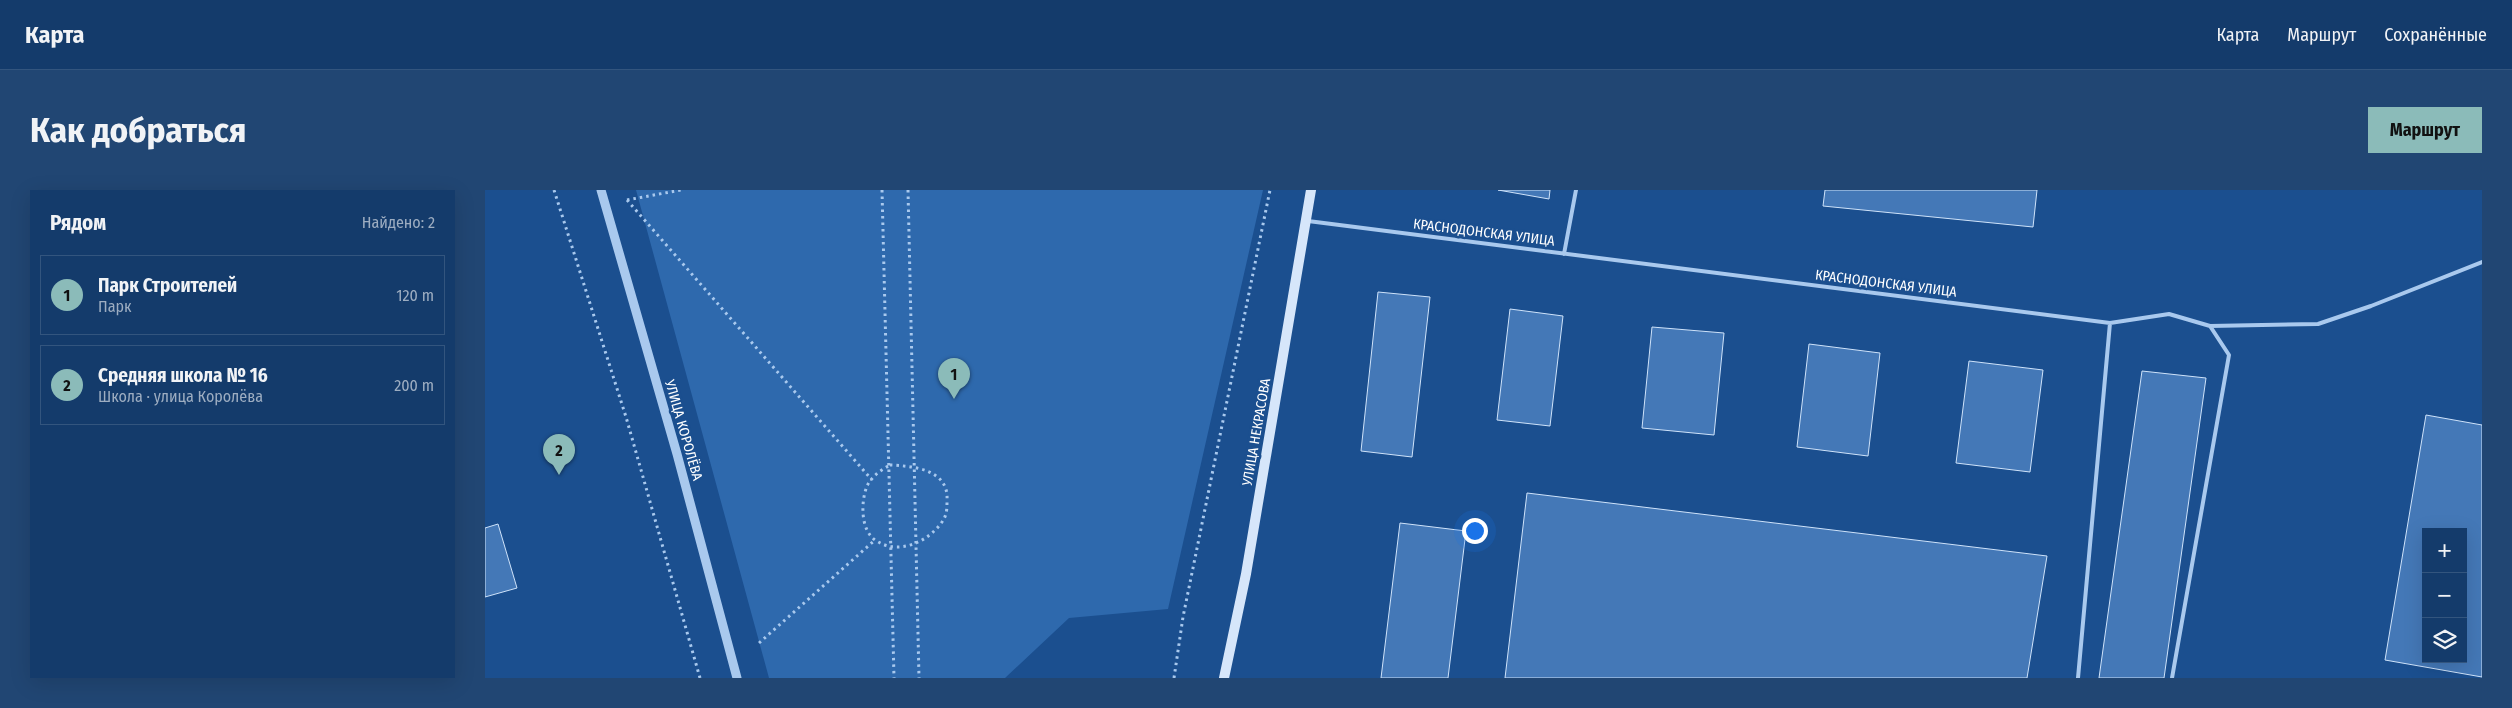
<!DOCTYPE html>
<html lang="ru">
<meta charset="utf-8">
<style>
:root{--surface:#143b6b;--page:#214673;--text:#f1f3f6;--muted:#9dadc1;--line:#33557e;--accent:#8bbbb9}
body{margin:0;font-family:"Fira Sans Condensed",sans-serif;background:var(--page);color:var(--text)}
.controls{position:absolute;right:15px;bottom:15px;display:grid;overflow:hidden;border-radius:0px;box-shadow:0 5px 20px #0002}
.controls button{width:45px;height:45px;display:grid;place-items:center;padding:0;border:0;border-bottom:1px solid var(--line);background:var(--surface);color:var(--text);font:25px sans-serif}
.you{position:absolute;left:989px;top:340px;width:18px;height:18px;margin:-12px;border:4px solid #fff;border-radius:50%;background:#1a73e8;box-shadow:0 0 0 8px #1a73e833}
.badge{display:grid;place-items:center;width:32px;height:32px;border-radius:50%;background:var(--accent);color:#111;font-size:16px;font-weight:700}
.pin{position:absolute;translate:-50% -41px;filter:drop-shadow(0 1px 2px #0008)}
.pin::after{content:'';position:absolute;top:26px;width:18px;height:15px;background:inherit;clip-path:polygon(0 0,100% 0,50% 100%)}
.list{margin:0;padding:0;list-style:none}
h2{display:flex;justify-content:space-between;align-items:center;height:65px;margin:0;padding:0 20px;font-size:21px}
h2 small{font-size:16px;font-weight:400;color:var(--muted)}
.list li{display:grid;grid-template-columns:32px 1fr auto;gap:15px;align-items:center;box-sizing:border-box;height:80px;margin:0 10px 10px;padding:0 10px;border:1px solid var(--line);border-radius:0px}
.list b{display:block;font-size:19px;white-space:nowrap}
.list p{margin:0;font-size:16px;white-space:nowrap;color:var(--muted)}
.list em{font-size:16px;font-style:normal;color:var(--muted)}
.icon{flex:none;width:28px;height:28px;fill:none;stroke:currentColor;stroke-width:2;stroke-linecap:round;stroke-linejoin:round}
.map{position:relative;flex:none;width:1997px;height:488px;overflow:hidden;border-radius:0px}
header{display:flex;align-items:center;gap:30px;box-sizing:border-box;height:70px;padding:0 25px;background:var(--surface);border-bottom:1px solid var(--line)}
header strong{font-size:24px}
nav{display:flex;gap:28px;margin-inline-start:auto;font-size:18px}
.intro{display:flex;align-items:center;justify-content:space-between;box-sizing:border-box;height:120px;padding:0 30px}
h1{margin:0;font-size:35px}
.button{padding:12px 22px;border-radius:0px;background:var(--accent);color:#111;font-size:18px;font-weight:700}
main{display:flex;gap:30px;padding:0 30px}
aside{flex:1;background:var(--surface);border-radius:0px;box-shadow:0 5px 20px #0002}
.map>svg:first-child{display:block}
</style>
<header>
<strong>Карта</strong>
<nav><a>Карта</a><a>Маршрут</a><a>Сохранённые</a></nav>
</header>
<div class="intro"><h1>Как добраться</h1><a class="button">Маршрут</a></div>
<main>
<aside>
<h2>Рядом<small>Найдено: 2</small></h2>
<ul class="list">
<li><span class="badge">1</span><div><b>Парк Строителей</b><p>Парк</p></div><em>120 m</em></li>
<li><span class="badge">2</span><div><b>Средняя школа № 16</b><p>Школа · улица Королёва</p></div><em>200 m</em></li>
</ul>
</aside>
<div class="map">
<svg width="1997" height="488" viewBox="0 0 1997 488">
<rect width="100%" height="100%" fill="#1b4f8f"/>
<path fill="#2e69ad" d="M 151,0 L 778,0 L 683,419 L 584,428 L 520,488 L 284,488 Z"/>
<path fill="#4478b7" stroke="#cfe3fa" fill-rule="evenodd" d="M 1013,0 L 1065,0 L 1064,9 Z
M 1340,0 L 1552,0 L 1548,37 L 1338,16 Z
M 893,102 L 945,107 L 927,267 L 876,261 Z
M 1025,119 L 1078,126 L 1065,236 L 1012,230 Z
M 1167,137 L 1239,143 L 1229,245 L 1157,238 Z
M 1324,154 L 1395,163 L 1383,266 L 1312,257 Z
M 1484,171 L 1558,180 L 1545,282 L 1471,273 Z
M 1657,181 L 1721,188 L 1679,488 L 1614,488 Z
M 1941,225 L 1997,235 L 1997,487 L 1900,470 ZM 1941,342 L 1978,342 L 1978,469 L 1941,469 Z
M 1042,303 L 1562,366 L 1542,488 L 1020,488 Z
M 915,333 L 981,341 L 963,488 L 896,488 Z
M 13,334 L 32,398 L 0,407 L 0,338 Z"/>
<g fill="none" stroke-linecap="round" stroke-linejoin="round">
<path stroke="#a9c9ee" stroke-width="3" stroke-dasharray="2.5 4" stroke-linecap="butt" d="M 69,0 L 141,227 L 215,488
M 397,0 L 409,488
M 423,0 L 434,488
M 142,10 L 387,290
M 142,10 L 196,0
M 405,275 C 427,276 464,279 462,310 C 462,319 462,325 457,332 C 443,352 413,366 390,350 C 375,339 376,311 382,296 C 387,286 396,280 405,275 Z
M 274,453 L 390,350
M 689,488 L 698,427 L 785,0"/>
<path stroke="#a9c9ee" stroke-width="4" d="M 823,31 L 1625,133 L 1593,488
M 1079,64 L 1091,0
M 1625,133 L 1684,124 L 1725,136 L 1744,165 L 1687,488
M 1725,136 L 1833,134 L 1886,116 L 1997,72"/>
<path stroke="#a9c9ee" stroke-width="9" d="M 116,0 L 192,264 L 252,488"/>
<path stroke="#d6e6fa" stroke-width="10" d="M 739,488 L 761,384 L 826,0"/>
</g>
<g text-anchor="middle" stroke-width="5" stroke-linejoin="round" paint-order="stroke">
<g font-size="14" fill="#fff" stroke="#1b4f8f">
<text transform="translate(999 42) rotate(7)" y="5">КРАСНОДОНСКАЯ УЛИЦА</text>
<text transform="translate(1401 93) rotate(7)" y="5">КРАСНОДОНСКАЯ УЛИЦА</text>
<text transform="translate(199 240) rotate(74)" y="5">УЛИЦА КОРОЛЁВА</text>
<text transform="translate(771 242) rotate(-80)" y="5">УЛИЦА НЕКРАСОВА</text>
</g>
</g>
</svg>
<div class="controls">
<button>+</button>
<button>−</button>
<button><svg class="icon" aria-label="layers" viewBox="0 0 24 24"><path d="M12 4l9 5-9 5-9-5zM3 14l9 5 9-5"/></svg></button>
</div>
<div class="you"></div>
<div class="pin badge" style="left:469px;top:209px">1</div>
<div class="pin badge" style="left:74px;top:285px">2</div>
</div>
</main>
